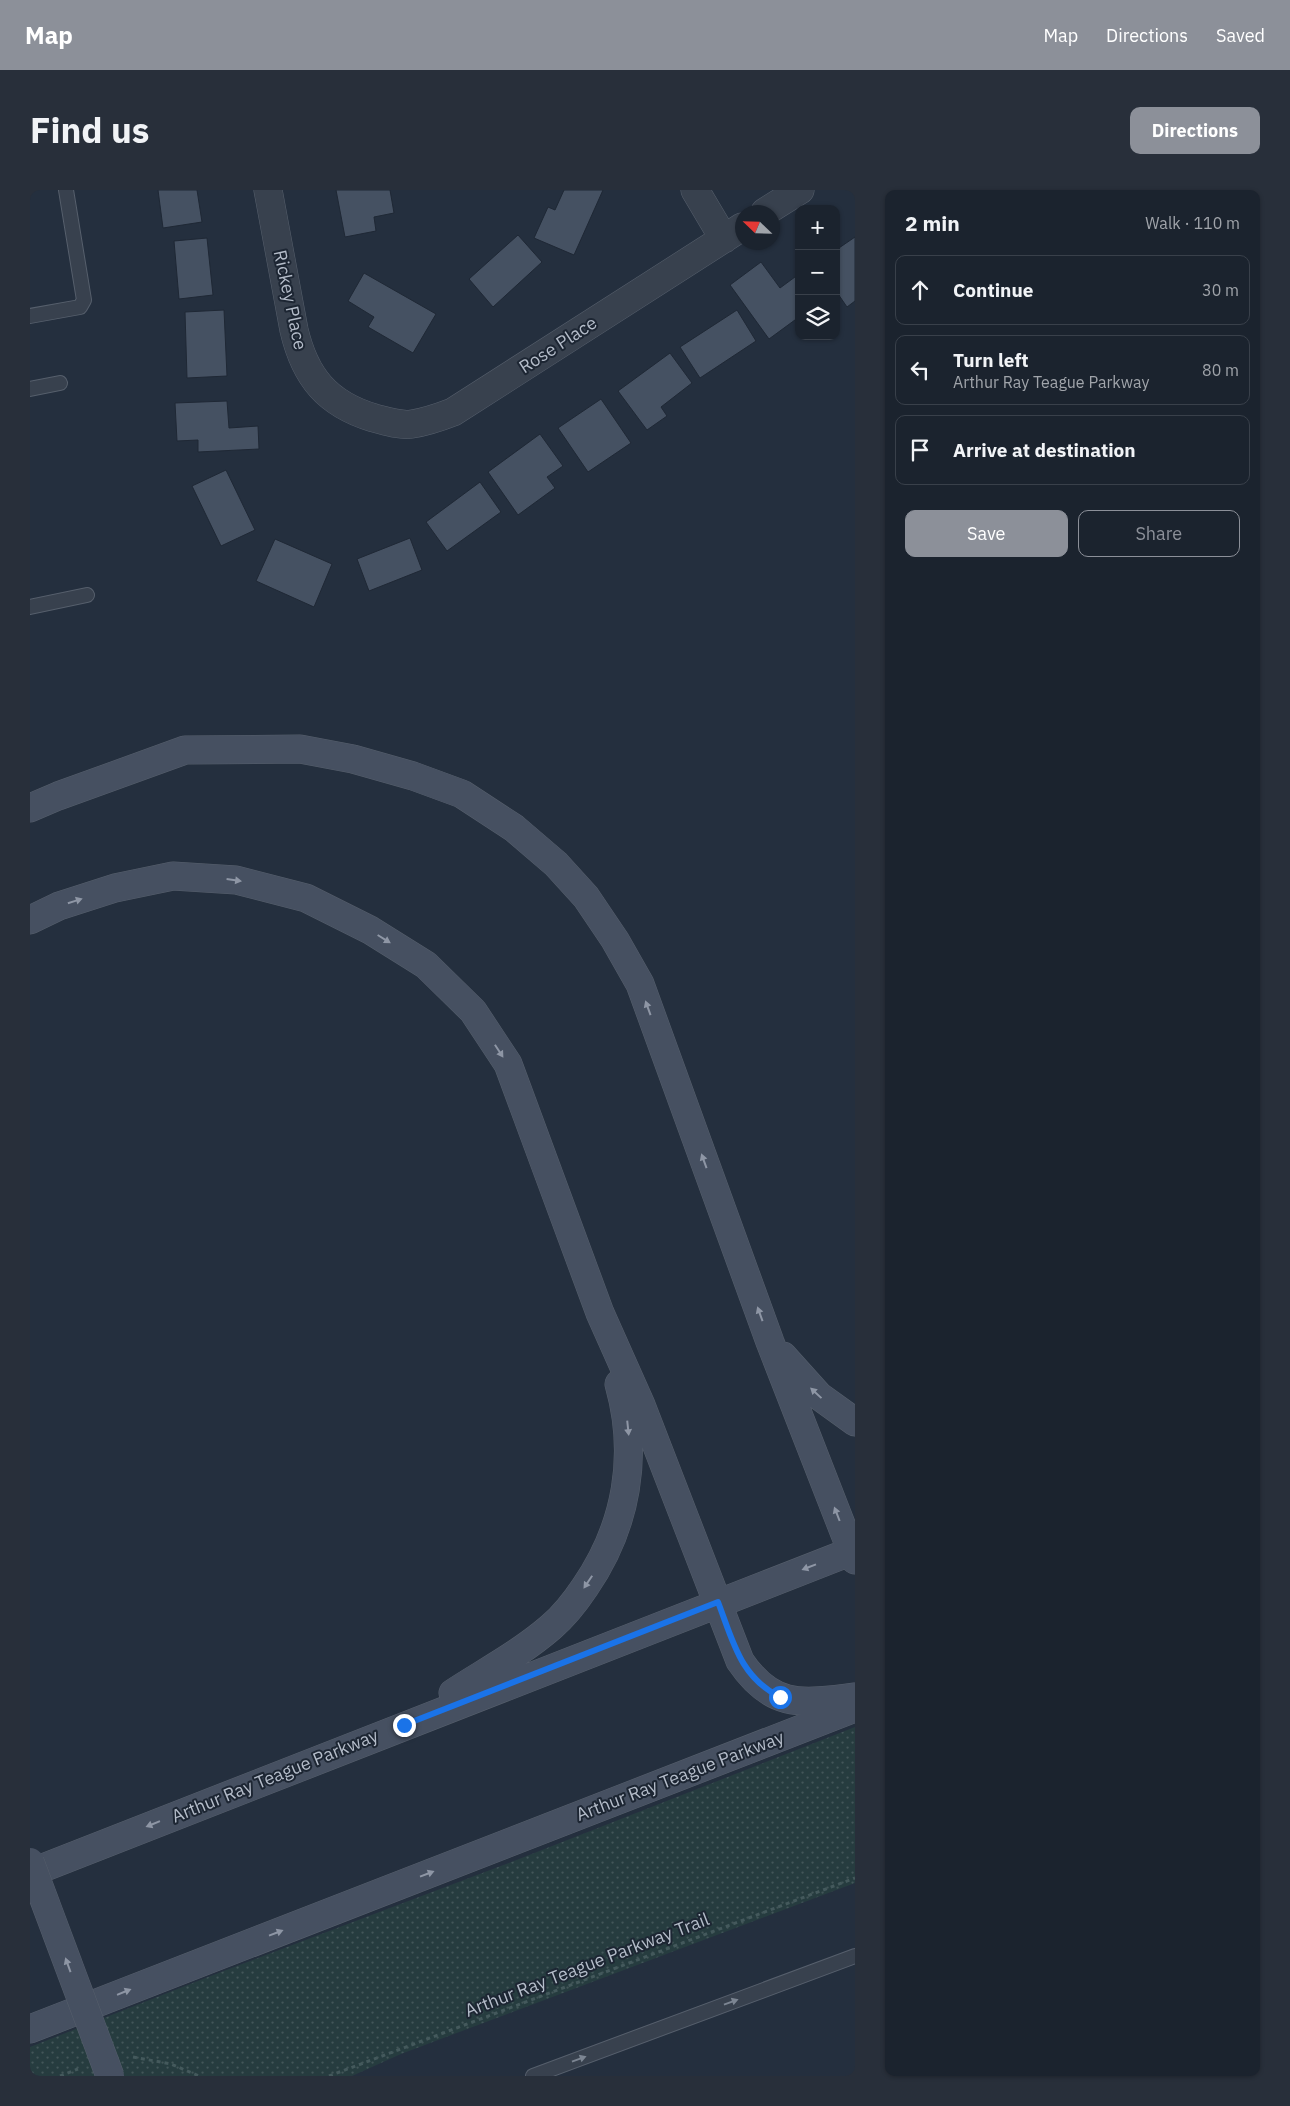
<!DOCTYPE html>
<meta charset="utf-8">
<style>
:root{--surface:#1b232e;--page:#282f3a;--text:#f1f3f6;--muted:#a0a4aa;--line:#39404a;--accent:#8c9099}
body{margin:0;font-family:"IBM Plex Sans",sans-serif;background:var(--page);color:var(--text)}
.controls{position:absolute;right:15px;top:15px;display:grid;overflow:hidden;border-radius:10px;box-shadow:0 1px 4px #0004}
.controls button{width:45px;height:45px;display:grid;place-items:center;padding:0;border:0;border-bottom:1px solid var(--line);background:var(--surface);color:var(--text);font:25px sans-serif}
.compass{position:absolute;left:705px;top:15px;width:45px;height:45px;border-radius:50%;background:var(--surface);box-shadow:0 1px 4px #0004;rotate:293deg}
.stop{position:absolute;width:15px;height:15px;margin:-11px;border:4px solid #1a73e8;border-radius:50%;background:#fff}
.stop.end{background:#1a73e8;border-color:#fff;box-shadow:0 1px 5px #0008}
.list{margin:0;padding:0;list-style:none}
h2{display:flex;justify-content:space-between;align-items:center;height:65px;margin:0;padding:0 20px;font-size:21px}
h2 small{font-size:16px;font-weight:400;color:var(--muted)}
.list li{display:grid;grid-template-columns:32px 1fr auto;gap:15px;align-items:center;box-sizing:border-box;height:70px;margin:0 10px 10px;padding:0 10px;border:1px solid var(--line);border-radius:10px}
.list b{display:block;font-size:19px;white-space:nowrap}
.list p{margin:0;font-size:16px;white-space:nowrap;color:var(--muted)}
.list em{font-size:16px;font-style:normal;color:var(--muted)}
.actions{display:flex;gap:10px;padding:15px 20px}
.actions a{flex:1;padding:11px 0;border:1px solid var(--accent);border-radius:10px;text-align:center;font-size:18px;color:var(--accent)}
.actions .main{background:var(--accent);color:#fff}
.icon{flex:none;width:28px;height:28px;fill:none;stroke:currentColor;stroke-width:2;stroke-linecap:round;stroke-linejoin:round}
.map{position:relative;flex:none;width:825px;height:1886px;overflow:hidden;border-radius:10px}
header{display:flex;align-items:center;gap:30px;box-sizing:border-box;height:70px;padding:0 25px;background:var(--accent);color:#fff}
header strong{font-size:24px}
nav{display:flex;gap:28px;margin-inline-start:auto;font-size:18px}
.intro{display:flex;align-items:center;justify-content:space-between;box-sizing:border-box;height:120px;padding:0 30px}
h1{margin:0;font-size:35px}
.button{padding:12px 22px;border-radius:10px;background:var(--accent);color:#fff;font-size:18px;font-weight:700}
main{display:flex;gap:30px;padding:0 30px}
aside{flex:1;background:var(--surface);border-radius:10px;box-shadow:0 1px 4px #0004}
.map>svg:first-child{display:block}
</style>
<header>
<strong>Map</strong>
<nav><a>Map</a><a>Directions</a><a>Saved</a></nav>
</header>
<div class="intro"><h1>Find us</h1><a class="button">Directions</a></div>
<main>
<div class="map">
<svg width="825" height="1886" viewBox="0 0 825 1886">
<defs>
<pattern id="grass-dots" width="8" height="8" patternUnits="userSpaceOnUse" patternTransform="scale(1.25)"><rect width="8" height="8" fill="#263c3f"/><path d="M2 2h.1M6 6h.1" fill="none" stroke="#435659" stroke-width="1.8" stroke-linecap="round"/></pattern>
</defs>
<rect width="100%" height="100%" fill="#242f3e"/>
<path fill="url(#grass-dots)" d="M 825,1537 L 825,1693 L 371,1864 L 322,1886 L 0,1886 L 0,1857 L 178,1787 L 489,1669 Z"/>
<path fill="#455162" stroke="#1f2835" d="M 128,0 L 167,0 L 172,32 L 133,38 Z
M 306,0 L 360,0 L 364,23 L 344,27 L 346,41 L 315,47 Z
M 534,0 L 573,0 L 544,65 L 504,48 L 518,17 L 525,20 Z
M 488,45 L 512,72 L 463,117 L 439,89 Z
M 825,47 L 825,111 L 817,117 L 806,101 L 806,60 Z
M 177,48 L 183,105 L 149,109 L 144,51 Z
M 731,72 L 750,98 L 769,84 L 769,127 L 739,149 L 700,95 Z
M 334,83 L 406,124 L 383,163 L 338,137 L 344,127 L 318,111 Z
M 194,120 L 197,186 L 157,188 L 155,122 Z
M 707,120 L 726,151 L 670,188 L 650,157 Z
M 640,163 L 662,193 L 631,217 L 637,226 L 617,240 L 588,201 Z
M 571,209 L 601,253 L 558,282 L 528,238 Z
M 197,211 L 199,238 L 228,236 L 229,259 L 168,262 L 168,250 L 147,251 L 145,213 Z
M 510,244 L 533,276 L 517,287 L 525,298 L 488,325 L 458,282 Z
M 196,280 L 225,340 L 191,356 L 162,296 Z
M 450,292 L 471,322 L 417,361 L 396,332 Z
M 380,348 L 392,380 L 339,401 L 327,369 Z
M 245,349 L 302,374 L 284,417 L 226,391 Z"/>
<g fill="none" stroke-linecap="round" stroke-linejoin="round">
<g stroke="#565f6c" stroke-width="16">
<path id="lane" d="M 0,126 L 50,117 L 54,110 L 36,0
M 0,199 L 30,193
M 0,417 L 57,405
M 503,1886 L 825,1766"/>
</g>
<g stroke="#565f6c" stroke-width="29">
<path id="street" d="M 238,0 L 264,140 C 275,187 297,214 344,228 C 356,231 370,236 382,234 C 396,232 410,227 423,222 L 712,37
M 665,0 L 694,49
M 735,22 L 770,0"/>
</g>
<g stroke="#565f6c" stroke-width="29">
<path id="secondary" d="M 0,618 L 28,606 L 155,560 L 270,559 L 323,569 L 383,586 L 432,604 L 484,638 L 526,674 L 556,707 L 585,750 L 610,794 L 740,1152 L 825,1370
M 0,730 L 29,716 L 85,698 L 143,686 L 206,690 L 276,708 L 340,740 L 396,775 L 443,821 L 478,874 L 570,1123 L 611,1215 L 710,1471 C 743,1520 773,1513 825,1507
M 753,1166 L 789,1206 L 825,1232
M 423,1503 C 455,1482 491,1463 521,1437 C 534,1426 545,1412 555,1397 C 597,1336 609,1265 589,1194
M 0,1683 L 825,1360
M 0,1839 L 825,1518"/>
</g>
<path stroke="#44595c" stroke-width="3" stroke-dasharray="4 4" stroke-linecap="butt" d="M 103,1867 L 141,1874 L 169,1886
M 30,1886 L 48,1879
M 299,1886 L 825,1688"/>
<use href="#lane" stroke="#38414e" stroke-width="14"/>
<use href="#street" stroke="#38414e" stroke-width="28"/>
<use href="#secondary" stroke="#465061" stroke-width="28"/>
<g stroke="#565f6c" stroke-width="29" stroke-linecap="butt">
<path id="secondary-bridge" d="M 0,1672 L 80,1886"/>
</g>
<use href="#secondary-bridge" stroke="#465061" stroke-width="28"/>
</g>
<defs><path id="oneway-solid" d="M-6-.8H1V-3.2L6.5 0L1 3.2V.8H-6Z" transform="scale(1.25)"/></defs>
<g fill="#8e96a5">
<use href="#oneway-solid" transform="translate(204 690) rotate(8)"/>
<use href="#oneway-solid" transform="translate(45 711) rotate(-18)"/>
<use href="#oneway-solid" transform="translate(354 749) rotate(32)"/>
<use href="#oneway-solid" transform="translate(618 818) rotate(-110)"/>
<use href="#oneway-solid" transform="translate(469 861) rotate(57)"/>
<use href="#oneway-solid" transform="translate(674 971) rotate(-110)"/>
<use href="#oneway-solid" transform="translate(730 1124) rotate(-110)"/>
<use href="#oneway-solid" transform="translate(786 1203) rotate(-137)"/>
<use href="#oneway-solid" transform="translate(598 1238) rotate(84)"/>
<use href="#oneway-solid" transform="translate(807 1324) rotate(-111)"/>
<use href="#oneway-solid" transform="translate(779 1377) rotate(159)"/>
<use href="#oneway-solid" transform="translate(558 1392) rotate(124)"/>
<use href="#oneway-solid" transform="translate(123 1634) rotate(158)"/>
<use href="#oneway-solid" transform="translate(397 1684) rotate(-21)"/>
<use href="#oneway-solid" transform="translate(246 1743) rotate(-21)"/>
<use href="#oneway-solid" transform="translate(38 1775) rotate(-110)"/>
<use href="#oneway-solid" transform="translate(94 1802) rotate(-22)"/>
</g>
<g fill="#7c8592">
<use href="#oneway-solid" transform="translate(701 1812) rotate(-20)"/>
<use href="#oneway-solid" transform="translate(549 1869) rotate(-20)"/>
</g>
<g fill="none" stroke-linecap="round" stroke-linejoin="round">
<path stroke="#1a73e8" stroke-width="6" d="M 374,1535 L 688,1412 C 703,1451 710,1487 750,1507"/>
</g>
<g text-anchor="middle" stroke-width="4" stroke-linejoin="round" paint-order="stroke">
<g font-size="18" fill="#b4bcc9" stroke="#1d2633">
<text transform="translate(260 110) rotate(78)" y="6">Rickey Place</text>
<text transform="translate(528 155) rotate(-33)" y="6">Rose Place</text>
<text transform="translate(245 1586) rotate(-22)" y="6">Arthur Ray Teague Parkway</text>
<text transform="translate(650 1586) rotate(-21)" y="6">Arthur Ray Teague Parkway</text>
<text transform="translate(557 1775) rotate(-21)" y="6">Arthur Ray Teague Parkway Trail</text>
</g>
</g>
</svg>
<div class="controls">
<button>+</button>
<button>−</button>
<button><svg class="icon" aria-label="layers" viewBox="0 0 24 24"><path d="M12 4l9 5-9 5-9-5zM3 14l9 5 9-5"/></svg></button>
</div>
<svg class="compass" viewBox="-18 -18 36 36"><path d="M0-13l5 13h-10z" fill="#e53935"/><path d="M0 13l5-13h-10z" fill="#a0a4aa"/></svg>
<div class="stop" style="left:750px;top:1507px"></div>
<div class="stop end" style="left:374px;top:1535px"></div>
</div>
<aside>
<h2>2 min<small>Walk · 110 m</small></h2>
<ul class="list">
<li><svg class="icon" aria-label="ahead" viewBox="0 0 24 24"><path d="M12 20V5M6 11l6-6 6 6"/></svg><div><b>Continue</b></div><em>30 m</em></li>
<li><svg class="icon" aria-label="left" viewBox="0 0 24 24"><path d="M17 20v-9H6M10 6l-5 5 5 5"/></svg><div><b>Turn left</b><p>Arthur Ray Teague Parkway</p></div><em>80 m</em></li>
<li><svg class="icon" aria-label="arrive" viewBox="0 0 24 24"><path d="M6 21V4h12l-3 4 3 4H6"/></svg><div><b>Arrive at destination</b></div></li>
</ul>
<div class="actions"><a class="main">Save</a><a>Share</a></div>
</aside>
</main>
